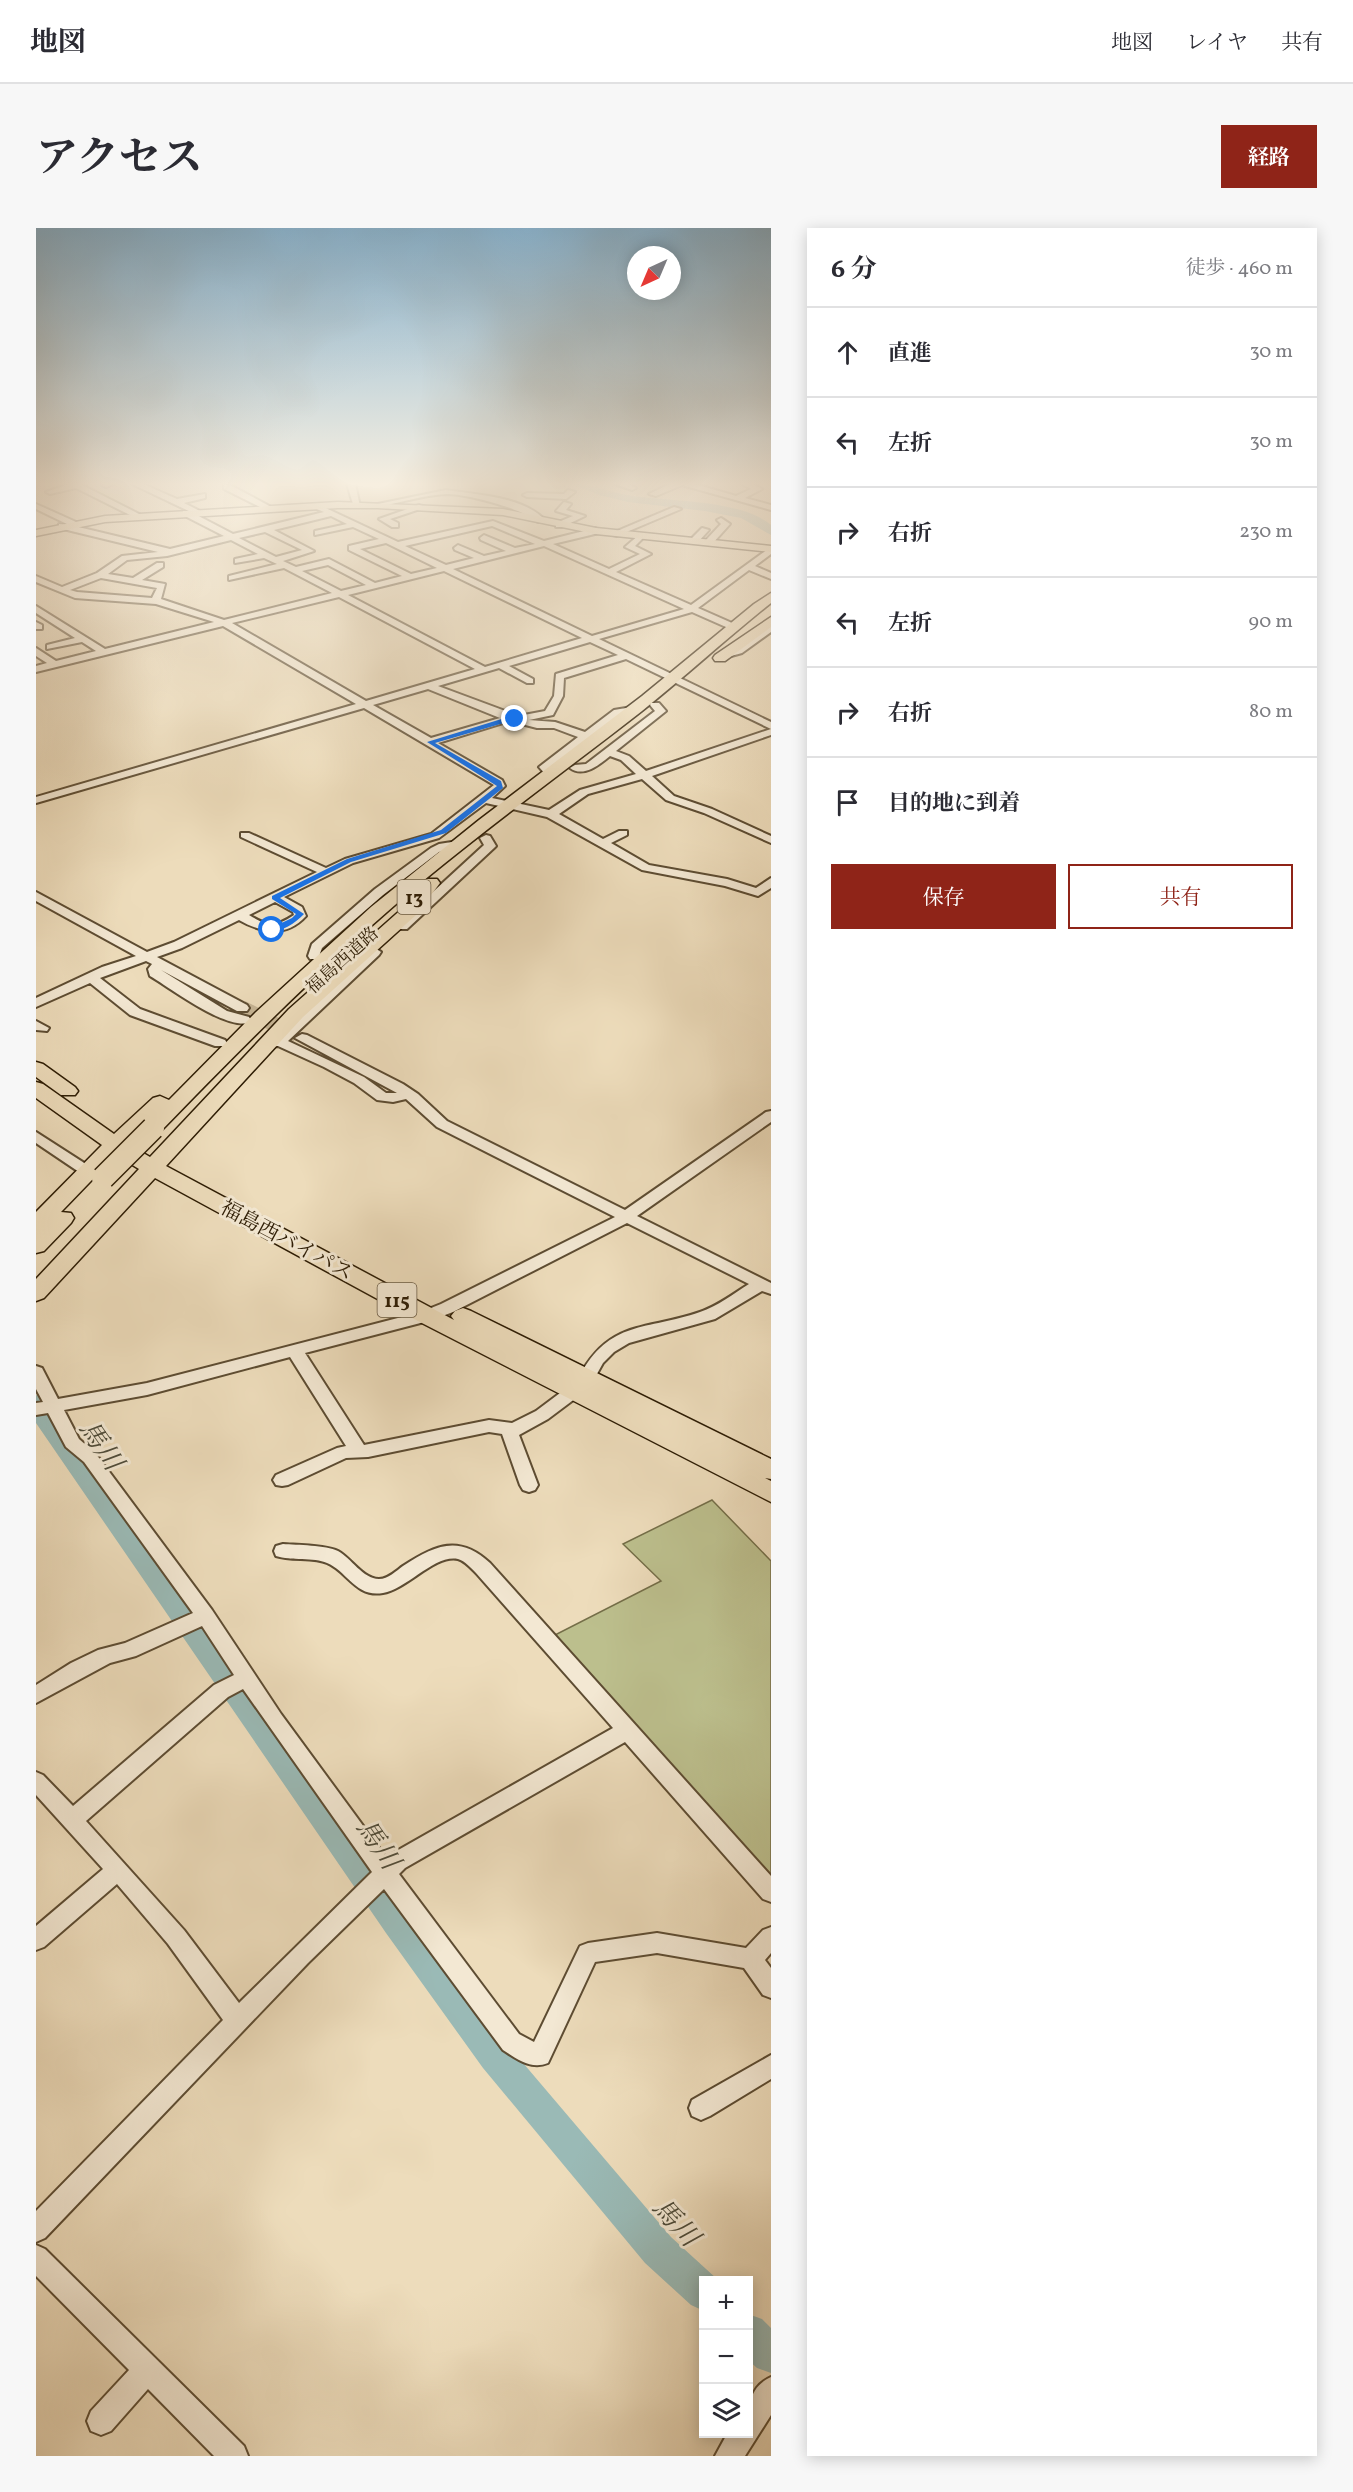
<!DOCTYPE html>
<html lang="ja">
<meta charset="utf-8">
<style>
:root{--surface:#fff;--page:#f7f7f7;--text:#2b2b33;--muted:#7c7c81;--line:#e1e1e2;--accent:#8f2418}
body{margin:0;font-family:Vollkorn,"Noto Serif JP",serif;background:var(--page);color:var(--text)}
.controls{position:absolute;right:18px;bottom:18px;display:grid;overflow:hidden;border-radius:0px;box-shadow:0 3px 15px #0003}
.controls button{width:54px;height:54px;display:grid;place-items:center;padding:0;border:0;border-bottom:2px solid var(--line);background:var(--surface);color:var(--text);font:30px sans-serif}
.compass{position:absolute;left:591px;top:18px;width:54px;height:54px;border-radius:50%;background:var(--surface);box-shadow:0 3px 15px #0003;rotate:224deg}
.stop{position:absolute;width:18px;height:18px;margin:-14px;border:4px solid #1a73e8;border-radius:50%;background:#fff}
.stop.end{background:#1a73e8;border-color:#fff;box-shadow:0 2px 6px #0008}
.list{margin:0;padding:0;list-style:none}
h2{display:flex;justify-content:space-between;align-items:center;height:78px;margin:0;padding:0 24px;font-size:26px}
h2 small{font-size:20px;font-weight:400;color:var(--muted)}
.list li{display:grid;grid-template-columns:39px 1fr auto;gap:18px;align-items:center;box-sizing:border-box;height:90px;padding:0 24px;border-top:2px solid var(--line)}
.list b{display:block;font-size:22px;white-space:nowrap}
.list em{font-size:20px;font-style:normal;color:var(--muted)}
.actions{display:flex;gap:12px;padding:18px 24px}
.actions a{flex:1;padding:14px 0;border:2px solid var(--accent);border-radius:0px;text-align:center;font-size:21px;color:var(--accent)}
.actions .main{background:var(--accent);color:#fff}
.icon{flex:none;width:33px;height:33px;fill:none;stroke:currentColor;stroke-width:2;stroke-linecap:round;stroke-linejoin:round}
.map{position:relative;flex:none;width:735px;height:2228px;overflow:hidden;border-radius:0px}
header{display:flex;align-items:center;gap:36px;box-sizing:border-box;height:84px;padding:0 30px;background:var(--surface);border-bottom:2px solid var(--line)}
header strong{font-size:28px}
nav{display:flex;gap:33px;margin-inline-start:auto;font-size:21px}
.intro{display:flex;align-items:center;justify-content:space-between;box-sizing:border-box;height:144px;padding:0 36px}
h1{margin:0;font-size:42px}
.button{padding:15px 27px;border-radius:0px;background:var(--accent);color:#fff;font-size:21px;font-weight:700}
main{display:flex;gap:36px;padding:0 36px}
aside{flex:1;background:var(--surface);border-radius:0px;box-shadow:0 3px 15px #0003}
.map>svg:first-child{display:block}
</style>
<header>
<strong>地図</strong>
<nav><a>地図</a><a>レイヤ</a><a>共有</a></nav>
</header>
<div class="intro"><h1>アクセス</h1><a class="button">経路</a></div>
<main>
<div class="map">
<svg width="735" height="2228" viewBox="0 0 735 2228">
<rect width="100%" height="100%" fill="#eddcbb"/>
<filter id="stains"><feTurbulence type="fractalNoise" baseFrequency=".00333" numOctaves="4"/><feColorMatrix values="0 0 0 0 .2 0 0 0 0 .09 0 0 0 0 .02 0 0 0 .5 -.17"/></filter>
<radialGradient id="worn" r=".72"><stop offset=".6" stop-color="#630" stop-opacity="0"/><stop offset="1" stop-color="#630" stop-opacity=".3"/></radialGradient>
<path fill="#bcbf8d" stroke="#746e48" stroke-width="1.5" d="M 676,1272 L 735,1333 L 735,1651 L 517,1408 L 625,1353 L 587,1316 Z"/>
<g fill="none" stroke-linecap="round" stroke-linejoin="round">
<path fill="#9abab6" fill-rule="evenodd" d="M 537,256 C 558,256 572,264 591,267 C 631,274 705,271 735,297 L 735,307 L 705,290 L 669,283 L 592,274 L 563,267 Z
M 0,1167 L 9,1170 L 372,1685 L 471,1816 L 635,2009 L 681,2051 L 682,2052 L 668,2052 L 668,2083 L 655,2077 L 609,2035 L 447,1840 L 350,1705 L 0,1195 Z
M 712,2086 L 726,2091 L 735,2100 L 735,2145 L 721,2140 L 712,2132 Z"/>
<path stroke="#c7b696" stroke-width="15" stroke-dasharray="15 8" stroke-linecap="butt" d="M 206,780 L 266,810"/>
<g stroke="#5d4c32" stroke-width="4">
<path id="minor" d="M 33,256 L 44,256 L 107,288 L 100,290 L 40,260 L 14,266 L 10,264 Z
M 78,256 L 70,259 L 66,257 L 67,256 Z
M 96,256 L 107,256 L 141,271 L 169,266 L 169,270 L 148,275 L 166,284 L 159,286 Z
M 311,256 L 319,256 L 324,278 L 317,276 Z
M 579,256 L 592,256 L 600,260 L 596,262 Z
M 634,256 L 659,256 L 700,268 L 715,261 L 706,256 L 717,256 L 726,261 L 709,270 L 735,277 L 735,282 L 646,257 L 620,268 L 613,266 Z
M 188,257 L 194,257 L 239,281 L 232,283 L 188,261 Z
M 410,262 C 441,267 486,268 509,292 L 502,294 C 485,280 431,266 410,266 C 387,267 363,275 341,279 L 337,277 Z
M 532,262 L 539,264 L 530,271 L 491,269 L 487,267 L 491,265 L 528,266 Z
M 528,274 L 535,276 L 530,282 L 549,288 L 526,299 L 520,299 L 520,295 L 537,288 L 520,283 Z
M 0,276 L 40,294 L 41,296 L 38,298 L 134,321 L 188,308 L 147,287 L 147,283 L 153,283 L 197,306 L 288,284 L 278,280 L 278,276 L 281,276 L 362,314 L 457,293 L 508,313 L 560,300 L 564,303 L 563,305 L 517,316 L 573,341 L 604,326 L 589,319 L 604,306 L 608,309 L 599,318 L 615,326 L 580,344 L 655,377 L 735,319 L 735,326 L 719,338 L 735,345 L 735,351 L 713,342 L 662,380 L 696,395 L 696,399 L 690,399 L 656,384 L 563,411 L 735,494 L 735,507 L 616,548 L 638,568 L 676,581 L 735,608 L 735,615 L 668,585 L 630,572 L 606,551 L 552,566 L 523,586 L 567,611 L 583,603 L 591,603 L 591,607 L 575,615 L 613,637 L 691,651 L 720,660 L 735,650 L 735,660 L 722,668 L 689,658 L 606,642 L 511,589 L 450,575 L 403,610 L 317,635 L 248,669 L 266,679 L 270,688 C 250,710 226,705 203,692 L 146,720 L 121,729 L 211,777 L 213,780 L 211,783 L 201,783 L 125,742 L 191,783 L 213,789 L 215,792 L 213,795 C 188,801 136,761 114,748 L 112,741 L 116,736 L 110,733 L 64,750 L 104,781 L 189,812 L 191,815 L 189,818 L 179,818 L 94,787 L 54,755 L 0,779 L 0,770 L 66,739 L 100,728 L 0,673 L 0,664 L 111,724 L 138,714 L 281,644 L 205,609 L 205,605 L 213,605 L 290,640 L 309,631 L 395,606 L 458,557 L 328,480 L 0,575 L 0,569 L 320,476 L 187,398 L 0,444 L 0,438 L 11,435 L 0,428 L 0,420 L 20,433 L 60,423 L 46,414 L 11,421 L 11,417 L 39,410 L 0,385 L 0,378 L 69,421 L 178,394 L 120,376 L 39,370 L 0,354 L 0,348 L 26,359 L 61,345 L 86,328 L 122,324 L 23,300 L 23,296 L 33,297 L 0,281 ZM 295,288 L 311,296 L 279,303 L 279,307 L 317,299 L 343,311 L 313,318 L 313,322 L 366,348 L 339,355 L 293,331 L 260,339 L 247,333 L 278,323 L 238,302 ZM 456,298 L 499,316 L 479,320 L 448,307 L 444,310 L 445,312 L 470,323 L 448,328 L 422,317 L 418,320 L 419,322 L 438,330 L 410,337 L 369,318 ZM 229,304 L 266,322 L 240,329 L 203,310 ZM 195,312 L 222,326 L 199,331 L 199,335 L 228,330 L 241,336 L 193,348 L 193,352 L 248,340 L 296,365 L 188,392 L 125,371 L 129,356 L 106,352 L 127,339 L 127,335 L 121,335 L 97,350 L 72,346 L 91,332 L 131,328 ZM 350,315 L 401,340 L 375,346 L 324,321 ZM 508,318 L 648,381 L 556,408 L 417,341 ZM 292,337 L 330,357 L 305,363 L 266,343 ZM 408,343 L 546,410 L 449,439 L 312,367 ZM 65,350 L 121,360 L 116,370 L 41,364 L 34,362 ZM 303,369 L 439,441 L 330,473 L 196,395 ZM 554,414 L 582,427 L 520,446 L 518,468 L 509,483 L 488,487 L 488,490 L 402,458 L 463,440 L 491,455 L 497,455 L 497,451 L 473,438 ZM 590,431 L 735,501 L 610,543 L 593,528 L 580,523 L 630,483 L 623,475 L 615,475 L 614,477 L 619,483 L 550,536 L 539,537 L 534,540 C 547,550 563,537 574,528 L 585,532 L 600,546 L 544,562 L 513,582 L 456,570 L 469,558 L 466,552 L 402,515 L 474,493 L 501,500 L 518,500 L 542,509 L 503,539 L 510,547 L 518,547 L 519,545 L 514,539 L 585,487 L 601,482 L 596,479 L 578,482 L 549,504 L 519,494 L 493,492 L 517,487 L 527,468 L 528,450 ZM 392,461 L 464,490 L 395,510 L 337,477 ZM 239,674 L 257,684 L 258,687 C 238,700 233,699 213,687 Z
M 383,277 L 390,279 L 354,291 L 362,295 L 362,299 L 356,299 L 343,291 Z
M 638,279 L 645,281 L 581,308 L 574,306 Z
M 685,290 L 694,296 L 676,316 L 670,316 L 670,312 L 685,296 L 681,292 Z
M 666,300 L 673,302 L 661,315 L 655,315 L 655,311 Z
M 0,394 L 6,397 L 6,401 L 0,401 Z
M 735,397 L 735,404 L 706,425 L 688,430 L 683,427 L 700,421 Z
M 450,607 L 454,608 L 460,618 L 458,620 L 371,701 L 363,701 L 361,698 L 363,695 L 448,617 L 444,610 Z
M 422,613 L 426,614 L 426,618 L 403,624 L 347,667 L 286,720 L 282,731 L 274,731 L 272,728 L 276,716 L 339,661 L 395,620 L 403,616 Z
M 339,720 L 345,724 L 343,727 L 252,813 L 328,849 L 350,865 L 361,865 L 259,810 L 266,806 L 271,807 L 367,856 L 382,866 L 411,893 L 589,982 L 730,884 L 735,883 L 735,894 L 601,988 L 735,1055 L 735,1066 L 726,1063 L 679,1091 L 593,1115 L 578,1124 L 567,1135 L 557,1153 L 545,1153 L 543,1149 C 574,1091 610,1103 664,1084 C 682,1078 697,1066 713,1056 L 591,995 L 417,1084 L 396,1092 L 269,1125 L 328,1217 L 453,1192 L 476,1195 L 500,1183 L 532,1159 L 544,1159 L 546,1163 L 544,1167 L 512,1191 L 483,1207 L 502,1257 L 499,1262 L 493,1264 L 487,1262 L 484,1257 L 466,1206 L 453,1204 L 332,1229 L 310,1230 L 252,1257 L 246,1258 L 240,1257 L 237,1252 L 240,1247 L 301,1220 L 310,1218 L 254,1129 L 111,1167 L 28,1182 L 43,1211 L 60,1226 L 176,1382 L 245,1486 L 350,1629 L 577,1500 L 440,1345 C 435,1340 429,1333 422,1331 C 399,1326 371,1361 347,1365 C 320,1370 311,1343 291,1335 C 278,1329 255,1333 240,1328 L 238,1323 L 240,1318 L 247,1316 C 261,1317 290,1317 302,1323 C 315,1330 327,1351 343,1351 C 352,1351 360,1343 367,1338 C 399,1317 423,1306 454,1335 L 735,1648 L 735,1674 L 727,1671 L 589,1514 L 369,1640 L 363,1646 L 483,1806 L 498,1814 L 544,1718 L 552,1715 L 621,1705 L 710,1720 L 727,1702 L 735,1699 L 735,1725 L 729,1732 L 735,1740 L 735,1770 L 727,1767 L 708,1740 L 621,1725 L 559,1734 L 512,1835 C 495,1842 481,1831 467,1822 L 348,1661 L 272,1735 L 9,2010 L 0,2014 L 0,1983 L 187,1792 L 132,1716 L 81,1656 L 8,1719 L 0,1722 L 0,1698 L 67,1641 L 0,1567 L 0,1544 L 7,1547 L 37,1578 L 178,1457 L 198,1447 L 166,1398 L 100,1428 L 74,1435 L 0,1475 L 0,1457 L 35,1435 L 62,1422 L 89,1415 L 157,1385 L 48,1234 L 30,1219 L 12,1185 L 0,1187 L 0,1175 L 7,1174 L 0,1161 L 0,1138 L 6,1140 L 22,1171 L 111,1155 L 385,1084 L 405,1076 L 579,989 L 401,899 L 370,871 L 357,874 L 341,872 L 318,855 L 288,839 L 242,818 L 230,819 L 228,816 L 230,813 L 238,811 L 335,721 ZM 207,1461 L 336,1644 L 203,1775 L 148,1702 L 50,1593 L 192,1469 Z
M 0,793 L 13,800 L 11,803 L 0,802 Z
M 0,904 L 56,940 L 58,943 L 56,946 L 46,946 L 0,915 Z
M 735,1827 L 735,1851 L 674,1888 L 665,1892 L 656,1888 L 653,1880 L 656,1872 Z
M 0,2017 L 9,2021 L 208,2218 L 212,2228 L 178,2228 L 112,2161 L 75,2203 L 65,2207 L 55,2203 L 51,2193 L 55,2183 L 93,2142 L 0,2048 Z
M 735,2149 L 735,2187 L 709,2228 L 679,2228 L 691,2206 L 712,2206 C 712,2183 711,2160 735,2149 Z"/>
</g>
<g stroke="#2d1c04" stroke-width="3">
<path id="major" d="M 302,274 L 467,281 L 560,300 L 735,318 L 735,324 L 560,306 L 467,287 L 341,280 L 302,280 L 69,294 L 0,308 L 0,302 L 69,288 Z"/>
</g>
<g stroke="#2d1c04" stroke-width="3">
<path id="highway" d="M 735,365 L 735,375 C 691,410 650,448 606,483 C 533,540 458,594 387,653 C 294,731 208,817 124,904 L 117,906 L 110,904 L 107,901 L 92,916 L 114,929 L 253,781 L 368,679 L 389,651 L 401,651 L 404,655 L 380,687 L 267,789 L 130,938 L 418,1092 L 415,1088 L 419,1083 L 427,1080 L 435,1083 L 735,1231 L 735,1251 L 729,1250 L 735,1253 L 735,1274 L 382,1093 L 119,950 L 8,1070 L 0,1073 L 0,1051 L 103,941 L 80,927 L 25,984 L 35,985 L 38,990 L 35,995 L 8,1023 L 0,1025 L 0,984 L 66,917 L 0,870 L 0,854 L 7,856 L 78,906 L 117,870 L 124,868 L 133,872 L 220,784 L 335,679 L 443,592 L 606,468 L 718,376 Z
M 735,389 L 735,399 L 689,433 L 679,433 L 677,430 L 679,427 Z
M 0,834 L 7,836 L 39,859 L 42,863 L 39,867 L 25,867 L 0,849 Z"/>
</g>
<use href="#minor" fill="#f3e8d3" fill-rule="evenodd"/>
<use href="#major" fill="#eddcbb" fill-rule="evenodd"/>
<use href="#highway" fill="#eddcbb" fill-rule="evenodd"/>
<g stroke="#2d1c04" stroke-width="25" stroke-linecap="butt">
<path id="highway-bridge" d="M 67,950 L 117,900"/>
</g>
<use href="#highway-bridge" stroke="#eddcbb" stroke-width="22"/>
</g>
<linearGradient id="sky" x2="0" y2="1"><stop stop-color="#89b6d4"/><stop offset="0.45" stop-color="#f7efe0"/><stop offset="1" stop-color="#f7efe0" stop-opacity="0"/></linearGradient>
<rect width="735" height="568" fill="url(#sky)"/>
<path fill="#1a73e8" d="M 472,489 L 482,491 L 399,515 L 465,553 L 467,560 L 410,605 L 315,634 L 244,670 L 268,686 C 260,695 245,704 233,704 L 233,701 L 256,690 L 260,686 L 236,671 L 236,668 L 311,631 L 405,602 L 461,558 L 391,514 Z"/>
<g text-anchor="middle" stroke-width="6" stroke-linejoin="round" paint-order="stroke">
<g font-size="18" fill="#2d1c04" stroke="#f3e8d3">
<text transform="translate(306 732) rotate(-42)" y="6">福島西道路</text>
</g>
<g fill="#f3e8d3" stroke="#685942" stroke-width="1.5">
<rect x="361.5" y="652" width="33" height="34" rx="4.5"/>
<rect x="341.5" y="1055" width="39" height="34" rx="4.5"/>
</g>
<g font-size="20" font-weight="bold" fill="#2d1c04">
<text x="378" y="676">13</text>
<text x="361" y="1079">115</text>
</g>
<g font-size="21" fill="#2d1c04" stroke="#f3e8d3">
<text transform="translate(251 1012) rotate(28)" y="7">福島西バイパス</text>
</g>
<g font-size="27" font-style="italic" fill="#4e4b39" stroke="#f3e8d3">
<text transform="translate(65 1217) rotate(55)" y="9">馬川</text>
<text transform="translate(342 1616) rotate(55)" y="9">馬川</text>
<text transform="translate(640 1994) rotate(47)" y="9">馬川</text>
</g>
</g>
<rect width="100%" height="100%" filter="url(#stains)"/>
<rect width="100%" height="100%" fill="url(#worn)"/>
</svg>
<div class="controls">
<button>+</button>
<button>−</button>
<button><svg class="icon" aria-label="layers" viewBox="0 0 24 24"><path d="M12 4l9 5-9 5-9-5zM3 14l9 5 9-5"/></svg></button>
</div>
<svg class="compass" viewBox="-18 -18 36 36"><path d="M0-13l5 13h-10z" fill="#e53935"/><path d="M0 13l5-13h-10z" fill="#7c7c81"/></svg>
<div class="stop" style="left:236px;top:702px"></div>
<div class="stop end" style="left:479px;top:491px"></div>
</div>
<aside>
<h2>6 分<small>徒歩 · 460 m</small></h2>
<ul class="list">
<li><svg class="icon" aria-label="ahead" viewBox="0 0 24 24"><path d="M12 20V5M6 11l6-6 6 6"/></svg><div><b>直進</b></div><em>30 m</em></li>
<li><svg class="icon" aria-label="left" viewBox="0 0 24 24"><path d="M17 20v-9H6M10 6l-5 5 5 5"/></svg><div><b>左折</b></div><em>30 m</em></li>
<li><svg class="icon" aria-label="right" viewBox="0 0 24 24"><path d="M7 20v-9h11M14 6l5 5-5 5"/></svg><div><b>右折</b></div><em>230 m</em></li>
<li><svg class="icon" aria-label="left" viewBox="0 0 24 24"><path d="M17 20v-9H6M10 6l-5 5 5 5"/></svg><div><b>左折</b></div><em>90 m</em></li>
<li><svg class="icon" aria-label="right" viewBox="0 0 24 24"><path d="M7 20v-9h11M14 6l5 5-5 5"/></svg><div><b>右折</b></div><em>80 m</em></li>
<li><svg class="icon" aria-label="arrive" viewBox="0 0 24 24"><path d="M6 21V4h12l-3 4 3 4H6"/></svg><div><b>目的地に到着</b></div></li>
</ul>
<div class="actions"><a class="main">保存</a><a>共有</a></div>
</aside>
</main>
